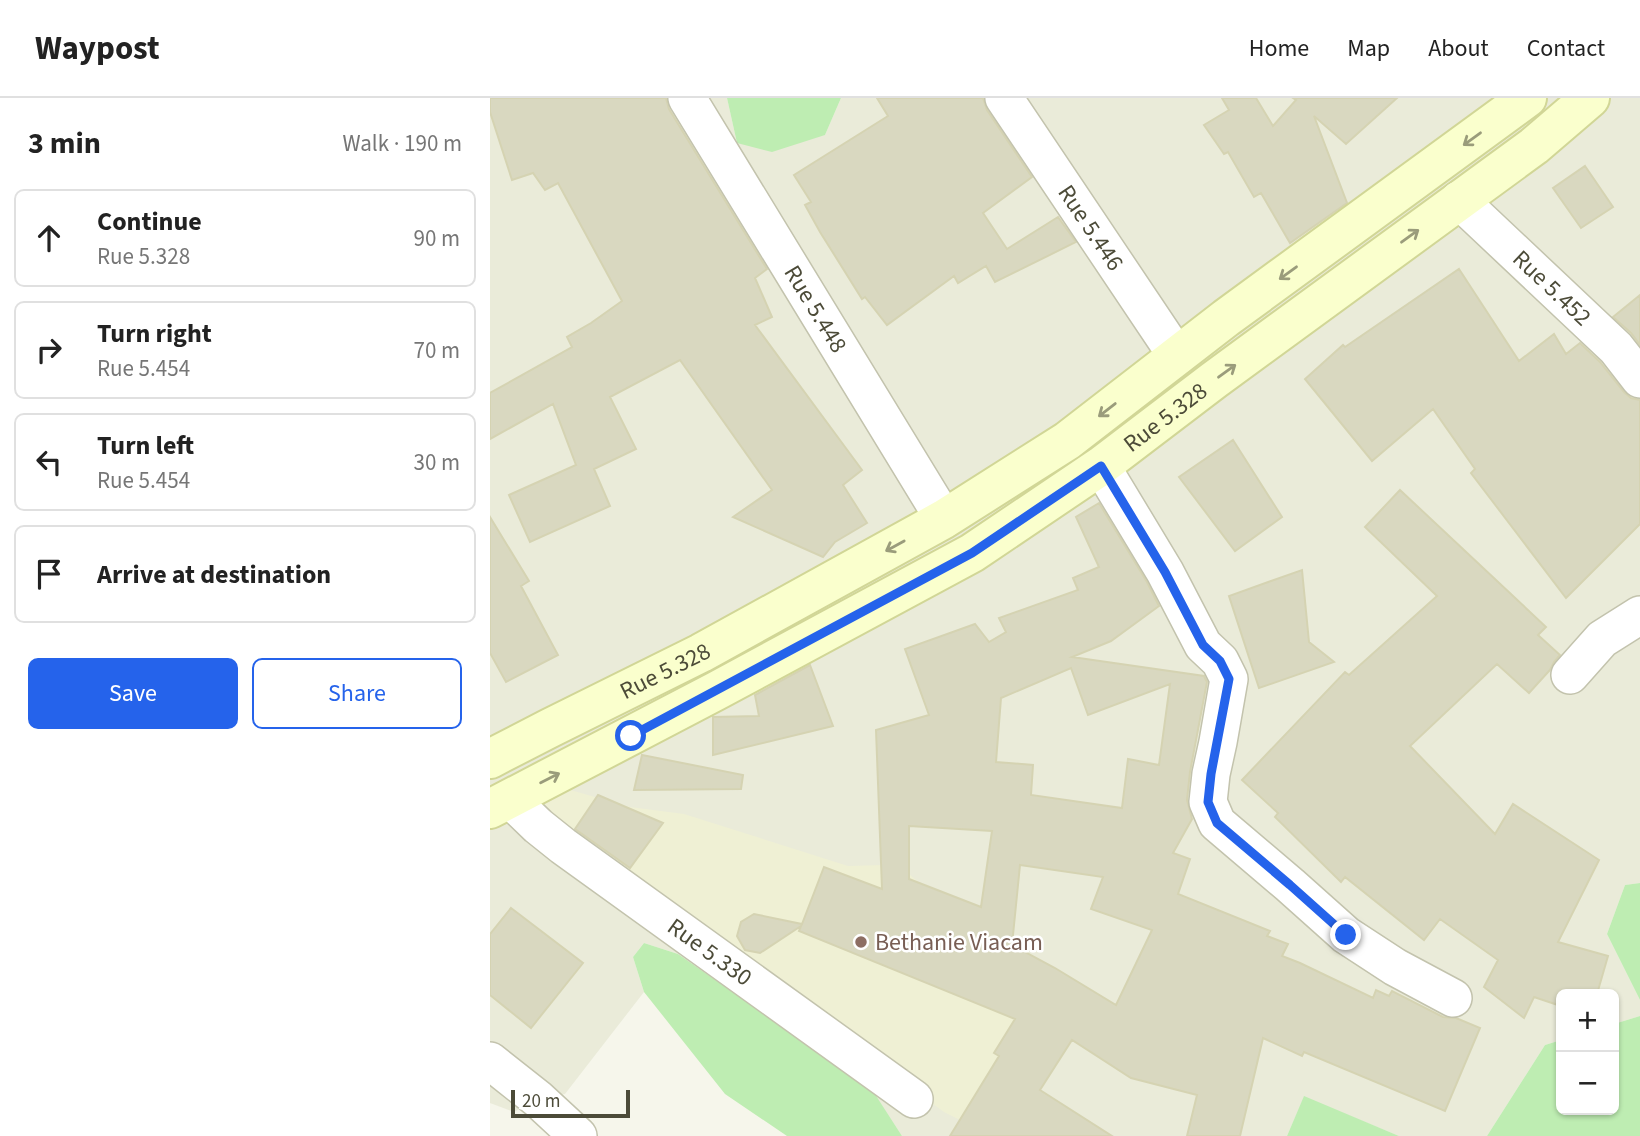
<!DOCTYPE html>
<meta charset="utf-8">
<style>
:root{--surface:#fff;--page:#f6f6f6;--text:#222;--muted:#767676;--line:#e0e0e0;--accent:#2563eb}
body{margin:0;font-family:"Source Sans 3",sans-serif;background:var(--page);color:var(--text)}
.controls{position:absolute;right:21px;bottom:21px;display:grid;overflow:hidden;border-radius:10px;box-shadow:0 2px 5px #0004}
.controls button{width:63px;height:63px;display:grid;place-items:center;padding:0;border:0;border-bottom:2px solid var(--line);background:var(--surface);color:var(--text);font:35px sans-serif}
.scale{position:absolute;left:21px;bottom:18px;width:119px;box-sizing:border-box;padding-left:7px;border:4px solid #4c4b38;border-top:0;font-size:19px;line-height:24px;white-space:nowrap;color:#4c4b38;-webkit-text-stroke:5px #fff;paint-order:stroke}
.stop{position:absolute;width:21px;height:21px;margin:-16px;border:5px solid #2563eb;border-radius:50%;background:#fff}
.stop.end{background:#2563eb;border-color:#fff;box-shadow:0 2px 7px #0008}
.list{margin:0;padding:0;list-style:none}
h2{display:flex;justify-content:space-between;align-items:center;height:91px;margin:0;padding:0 28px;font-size:30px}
h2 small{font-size:23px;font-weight:400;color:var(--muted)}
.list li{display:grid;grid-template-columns:46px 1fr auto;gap:21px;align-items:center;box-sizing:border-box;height:98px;margin:0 14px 14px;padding:0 14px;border:2px solid var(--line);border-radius:10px}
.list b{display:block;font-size:26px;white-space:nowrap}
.list p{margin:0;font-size:23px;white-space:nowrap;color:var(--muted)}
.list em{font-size:23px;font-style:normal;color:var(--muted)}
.actions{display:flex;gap:14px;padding:21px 28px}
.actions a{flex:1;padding:16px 0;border:2px solid var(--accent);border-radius:10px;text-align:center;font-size:24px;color:var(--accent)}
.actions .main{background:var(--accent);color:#fff}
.icon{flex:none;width:38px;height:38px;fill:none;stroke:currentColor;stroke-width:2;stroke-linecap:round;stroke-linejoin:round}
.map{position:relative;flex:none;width:1150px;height:1038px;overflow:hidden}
header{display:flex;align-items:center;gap:42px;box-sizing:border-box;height:98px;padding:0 35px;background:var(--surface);border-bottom:2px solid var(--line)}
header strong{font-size:33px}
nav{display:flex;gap:38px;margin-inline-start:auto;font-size:24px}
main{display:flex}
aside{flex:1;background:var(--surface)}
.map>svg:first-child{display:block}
</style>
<header>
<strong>Waypost</strong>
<nav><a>Home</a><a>Map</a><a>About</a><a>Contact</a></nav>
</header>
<main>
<aside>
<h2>3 min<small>Walk · 190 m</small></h2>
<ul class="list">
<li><svg class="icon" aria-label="ahead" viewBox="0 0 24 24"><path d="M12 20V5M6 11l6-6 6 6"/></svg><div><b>Continue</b><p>Rue 5.328</p></div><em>90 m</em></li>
<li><svg class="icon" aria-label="right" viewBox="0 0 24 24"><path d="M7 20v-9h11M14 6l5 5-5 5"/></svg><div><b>Turn right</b><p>Rue 5.454</p></div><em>70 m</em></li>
<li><svg class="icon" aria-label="left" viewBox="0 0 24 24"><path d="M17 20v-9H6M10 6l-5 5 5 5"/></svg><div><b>Turn left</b><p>Rue 5.454</p></div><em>30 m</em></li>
<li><svg class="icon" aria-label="arrive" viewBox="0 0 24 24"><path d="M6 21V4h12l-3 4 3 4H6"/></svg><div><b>Arrive at destination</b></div></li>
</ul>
<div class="actions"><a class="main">Save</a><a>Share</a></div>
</aside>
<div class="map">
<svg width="1150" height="1038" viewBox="0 0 1150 1038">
<rect width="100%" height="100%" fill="#f6f6eb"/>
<path fill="#eaebd9" d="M 0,0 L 237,0 L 247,45 L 335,37 L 351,0 L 1150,0 L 1150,785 L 1135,787 L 1117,836 L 1150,902 L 1150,918 L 1124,926 L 1124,896 L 1071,896 L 1071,942 L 1055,947 L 997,1038 L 909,1038 L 814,999 L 797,1038 L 412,1038 L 380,990 L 188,856 L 154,845 L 143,859 L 154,894 L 75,996 L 48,1001 L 24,1014 L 0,1005 Z"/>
<path fill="#eff0d4" d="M 70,689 L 140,709 L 194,716 L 358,768 L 394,767 L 419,776 L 462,813 L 480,820 L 560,868 L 504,955 L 509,958 L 470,1022 L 454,1014 L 125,773 L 27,708 Z"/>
<path fill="#beedb2" d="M 237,0 L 351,0 L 335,37 L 282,54 L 247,45 Z
M 1150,785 L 1150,902 L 1117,836 L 1135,787 Z
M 154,845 L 188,856 L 381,990 L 412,1038 L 297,1038 L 235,996 L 154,894 L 143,859 Z
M 1150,918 L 1150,1038 L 997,1038 L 1055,947 L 1071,942 L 1071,1012 L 1124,1012 L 1124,926 Z
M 814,998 L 909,1038 L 797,1038 Z"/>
<path fill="#d9d8c0" stroke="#d5d3b2" stroke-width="2" fill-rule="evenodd" d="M 0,0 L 176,0 L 179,11 L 277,171 L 265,180 L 282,219 L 265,227 L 372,372 L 353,387 L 377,425 L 345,444 L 333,459 L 243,419 L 282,392 L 190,262 L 120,299 L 146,351 L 104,371 L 120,408 L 40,444 L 19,397 L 86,367 L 63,306 L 0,341 L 0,295 L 82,249 L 77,239 L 101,225 L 132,203 L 68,85 L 55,92 L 43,75 L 22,82 L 0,14 Z
M 387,0 L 493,0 L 497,12 L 542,79 L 493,115 L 517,151 L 568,119 L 586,144 L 505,184 L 496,168 L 468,185 L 464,178 L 397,227 L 375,199 L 372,201 L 330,134 L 315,107 L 321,104 L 304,77 L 398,18 Z
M 732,0 L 766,0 L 783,28 L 806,2 L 803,0 L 907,0 L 856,46 L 824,18 L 857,105 L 800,145 L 771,95 L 764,99 L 738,54 L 734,56 L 714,27 L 739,12 Z
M 1095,68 L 1123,109 L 1091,130 L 1063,90 Z
M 969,171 L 1029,263 L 1064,236 L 1076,256 L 1090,245 L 1110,264 L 1134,294 L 1141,300 L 1150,302 L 1150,426 L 1076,500 L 981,375 L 985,371 L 943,311 L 882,363 L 815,281 L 853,247 L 855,249 Z
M 1150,197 L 1150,247 L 1141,235 L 1123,219 Z
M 743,342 L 792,419 L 745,453 L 689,379 Z
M 910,392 L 1056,529 L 1048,537 L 1070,557 L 1064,564 L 1060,572 L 1039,595 L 1007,566 L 920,648 L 1005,736 L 1023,706 L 1109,762 L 1068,844 L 1118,858 L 1107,896 L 1071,896 L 1071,908 L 1044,899 L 1034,920 L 994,889 L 1008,862 L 950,821 L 934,842 L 855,779 L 851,784 L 785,719 L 788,715 L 752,682 L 855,574 L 859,577 L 947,498 L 875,429 Z
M 609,405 L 657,484 L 669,508 L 621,543 L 582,559 L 714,578 L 717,584 L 700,674 L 697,702 L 702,721 L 683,755 L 700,761 L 688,796 L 780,833 L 777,838 L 798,846 L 792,858 L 810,865 L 883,900 L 886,892 L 899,898 L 902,893 L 953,919 L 966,920 L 990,930 L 955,1013 L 814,954 L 812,958 L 773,940 L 750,1038 L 697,1038 L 707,997 L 641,980 L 582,942 L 550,992 L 622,1038 L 460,1038 L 509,958 L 504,955 L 525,921 L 309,833 L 311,828 L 270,855 L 255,852 L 247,838 L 251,824 L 264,816 L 312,826 L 334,769 L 392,791 L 386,632 L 439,617 L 415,551 L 485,526 L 499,544 L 516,534 L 509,520 L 588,492 L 583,480 L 609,469 L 586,419 ZM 581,570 L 598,617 L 680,586 L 669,667 L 638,661 L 632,710 L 541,697 L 543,667 L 506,664 L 511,600 ZM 419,728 L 502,733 L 491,809 L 419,781 ZM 530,767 L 613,779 L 601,811 L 662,832 L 626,907 L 565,870 L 522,847 Z
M 0,419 L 39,483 L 31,488 L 68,557 L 16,584 L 0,555 Z
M 812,472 L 819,544 L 844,564 L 769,590 L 739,498 Z
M 320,567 L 343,628 L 223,657 L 223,619 L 269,618 L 265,597 Z
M 152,657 L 253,677 L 251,691 L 144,692 Z
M 108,697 L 173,725 L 140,770 L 85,731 Z
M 21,810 L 93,865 L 41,930 L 0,897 L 0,836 Z"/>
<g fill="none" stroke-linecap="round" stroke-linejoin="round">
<g stroke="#c3c3ad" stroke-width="40">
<g id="street">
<path id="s1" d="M 197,0 L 454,421"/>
<path id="s2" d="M 514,0 L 687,258"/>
<path id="s3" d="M 969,102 L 1126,250 L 1150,281"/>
<path d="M 611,368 L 675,474 L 713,547 L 730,563 L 739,581 L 728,644 L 721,676 L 718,704 L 727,725 L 800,787 L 856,837 L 905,869 L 963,900"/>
<path d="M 1080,577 L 1112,541 L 1150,517"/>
<path id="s4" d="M 20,701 L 48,728 L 73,748 L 424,1001"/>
<path d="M 0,963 L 48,1001 L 88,1038"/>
</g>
</g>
<g stroke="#d1d696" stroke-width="42">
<g id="secondary">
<path id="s5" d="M 0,661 L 60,630 L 211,555 L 454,421 L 577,343 L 736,220 L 1037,0"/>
<path id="s6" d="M 0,711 L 226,593 L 482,455 L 611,368 L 724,282 L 1044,48 L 1100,0"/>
</g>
</g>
<use href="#street" stroke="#fff" stroke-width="37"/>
<use href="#secondary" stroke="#faffcd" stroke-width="38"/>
</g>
<defs><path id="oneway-shaft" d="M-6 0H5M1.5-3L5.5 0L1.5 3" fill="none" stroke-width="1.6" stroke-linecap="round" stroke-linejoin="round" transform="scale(1.75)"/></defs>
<g stroke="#9a9c7b">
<use href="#oneway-shaft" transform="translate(982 41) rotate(144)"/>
<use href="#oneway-shaft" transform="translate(920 138) rotate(-36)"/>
<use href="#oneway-shaft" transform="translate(798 175) rotate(144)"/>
<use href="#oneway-shaft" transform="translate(737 273) rotate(-36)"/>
<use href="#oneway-shaft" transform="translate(617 312) rotate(142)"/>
<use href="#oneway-shaft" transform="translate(405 448) rotate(151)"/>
<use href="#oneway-shaft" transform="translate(60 680) rotate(-27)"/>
</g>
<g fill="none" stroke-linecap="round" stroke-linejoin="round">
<path stroke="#2563eb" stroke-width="9" d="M 141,638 L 482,455 L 611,368 L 675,474 L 713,547 L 730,563 L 739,581 L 721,676 L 718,704 L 727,725 L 800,787 L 856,837"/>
</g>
<circle fill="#8d6e63" stroke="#fff" stroke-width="2.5" cx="371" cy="844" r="7"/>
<g text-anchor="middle" stroke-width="5" stroke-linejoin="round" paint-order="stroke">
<g font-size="24" fill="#4c4b38" stroke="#fff">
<text dy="8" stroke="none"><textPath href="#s2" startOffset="156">Rue 5.446</textPath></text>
<text dy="8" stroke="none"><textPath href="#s3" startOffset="128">Rue 5.452</textPath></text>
<text dy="8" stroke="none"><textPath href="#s1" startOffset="247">Rue 5.448</textPath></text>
<text dy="8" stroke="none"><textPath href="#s6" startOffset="782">Rue 5.328</textPath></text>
<text dy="8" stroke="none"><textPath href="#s5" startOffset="196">Rue 5.328</textPath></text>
<text dy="8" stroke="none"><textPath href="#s4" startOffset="252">Rue 5.330</textPath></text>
</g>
<g font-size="24" fill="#785e54" stroke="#fff" text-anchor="start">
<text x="385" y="852">Bethanie Viacam</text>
</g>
</g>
</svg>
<div class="controls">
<button>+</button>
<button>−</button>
</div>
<div class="scale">20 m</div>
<div class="stop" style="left:141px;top:638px"></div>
<div class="stop end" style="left:856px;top:837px"></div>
</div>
</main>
